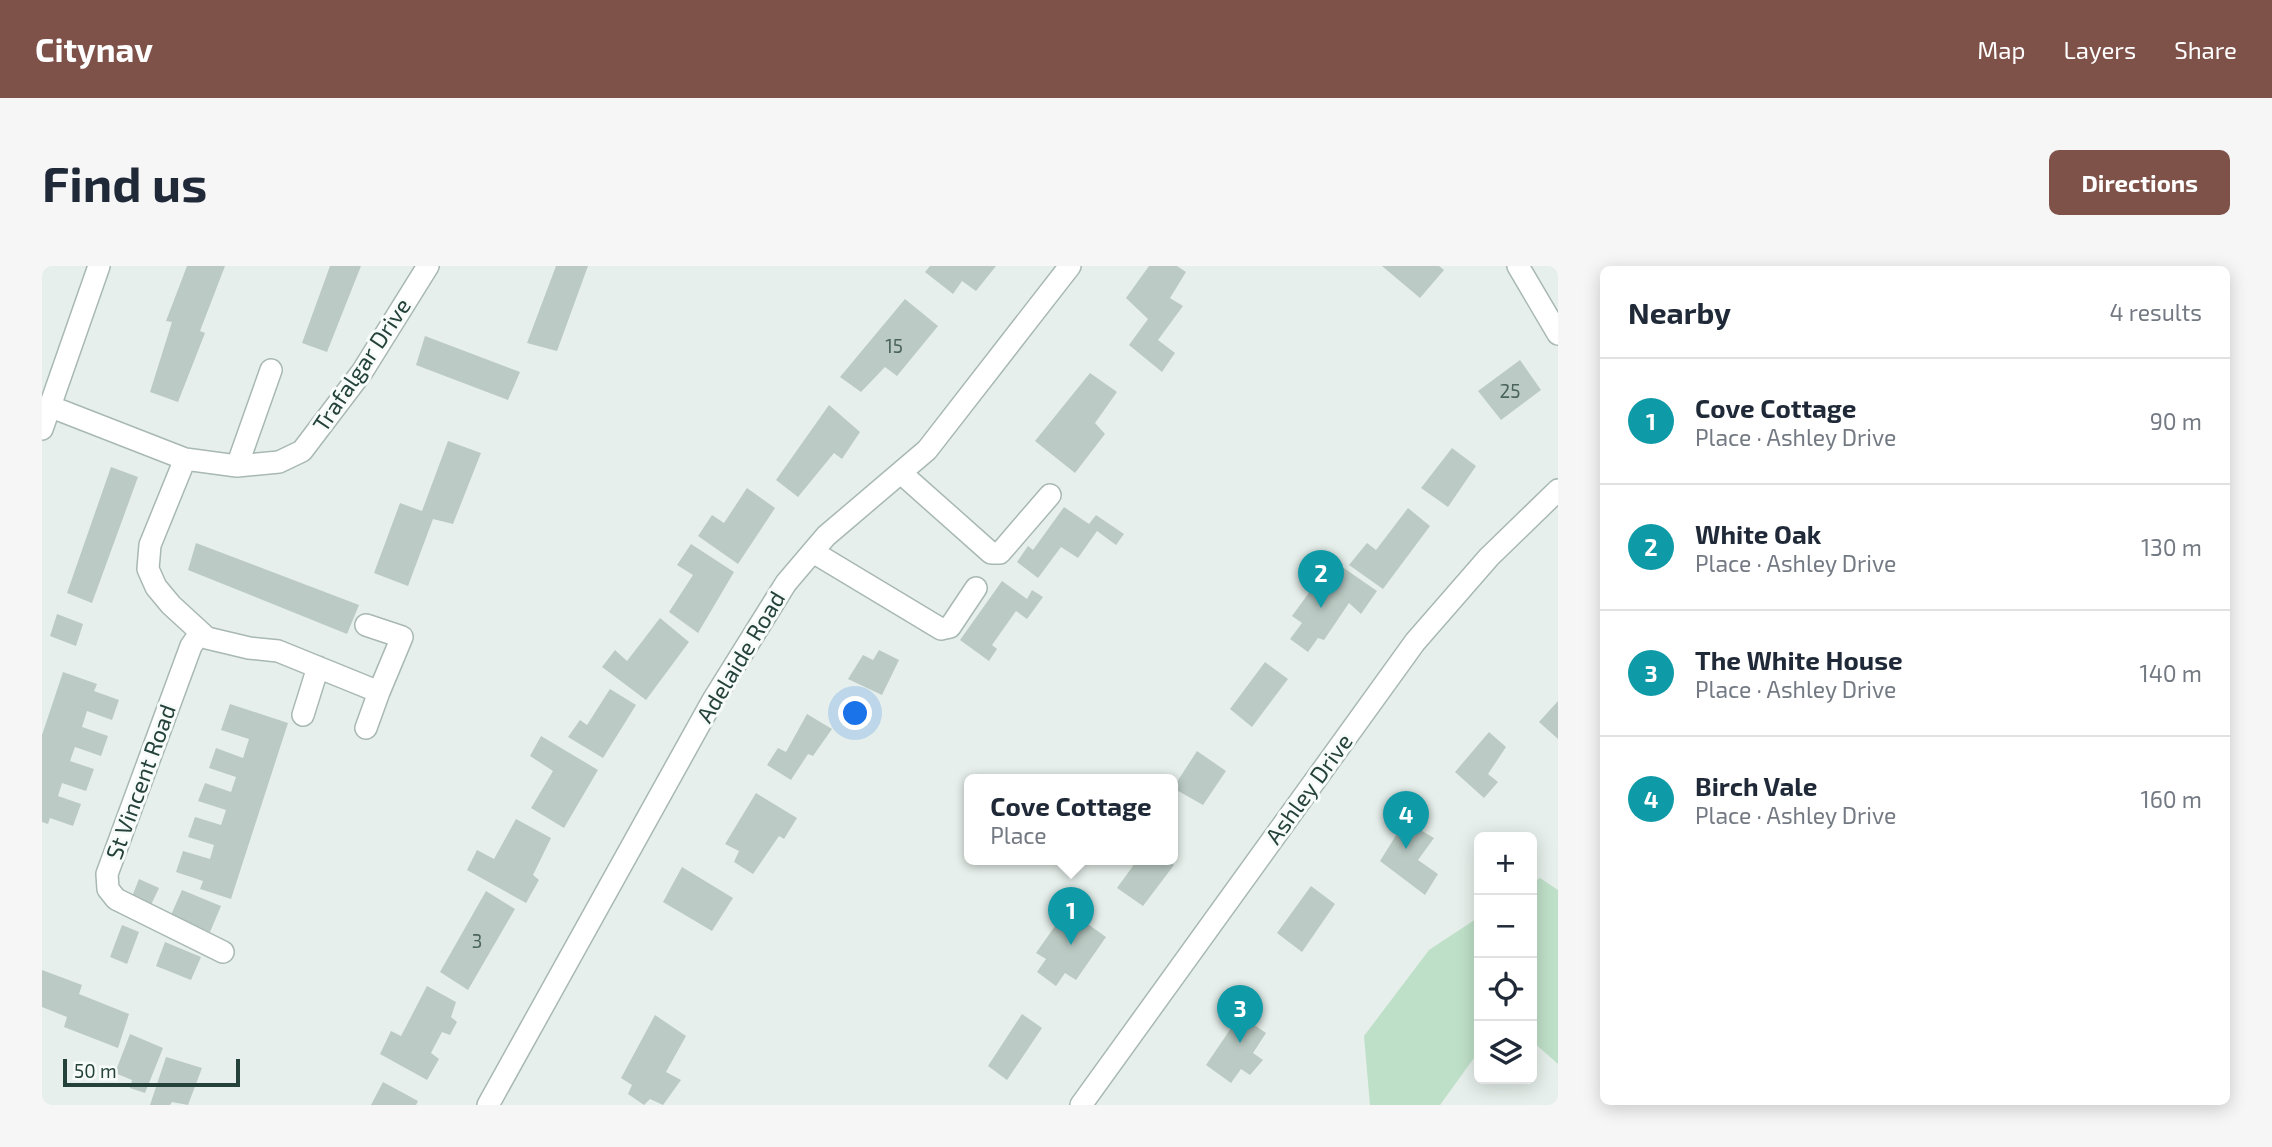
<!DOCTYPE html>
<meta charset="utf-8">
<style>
:root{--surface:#fff;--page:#f6f6f7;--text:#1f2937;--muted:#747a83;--line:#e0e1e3;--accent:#7f5249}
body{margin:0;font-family:"Exo 2",sans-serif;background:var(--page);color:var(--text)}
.controls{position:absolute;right:21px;bottom:21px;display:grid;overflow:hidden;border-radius:10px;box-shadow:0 4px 18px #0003}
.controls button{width:63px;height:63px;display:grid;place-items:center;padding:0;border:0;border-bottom:2px solid var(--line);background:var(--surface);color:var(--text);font:35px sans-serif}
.scale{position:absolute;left:21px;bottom:18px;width:177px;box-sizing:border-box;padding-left:7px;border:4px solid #24423a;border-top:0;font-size:19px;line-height:24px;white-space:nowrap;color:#24423a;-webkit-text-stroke:5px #f7fbf9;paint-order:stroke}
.you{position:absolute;left:814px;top:448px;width:24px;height:24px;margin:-18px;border:5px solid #fff;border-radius:50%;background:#1a73e8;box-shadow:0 0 0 10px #1a73e833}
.badge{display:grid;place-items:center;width:46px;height:46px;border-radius:50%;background:var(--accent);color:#fff;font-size:23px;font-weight:700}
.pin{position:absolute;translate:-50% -58px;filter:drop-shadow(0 2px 4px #0008)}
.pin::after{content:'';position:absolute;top:37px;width:24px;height:21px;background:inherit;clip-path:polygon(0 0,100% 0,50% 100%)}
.popup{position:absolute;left:922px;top:508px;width:214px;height:91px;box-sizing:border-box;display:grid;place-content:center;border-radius:10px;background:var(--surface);filter:drop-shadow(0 2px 5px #0005);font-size:23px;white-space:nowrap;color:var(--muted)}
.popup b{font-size:26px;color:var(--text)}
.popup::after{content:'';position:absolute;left:50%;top:100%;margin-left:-14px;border:14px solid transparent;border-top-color:var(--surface)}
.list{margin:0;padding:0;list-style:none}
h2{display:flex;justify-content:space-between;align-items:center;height:91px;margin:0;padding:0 28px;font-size:30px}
h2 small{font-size:23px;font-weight:400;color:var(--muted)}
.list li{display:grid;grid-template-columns:46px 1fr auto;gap:21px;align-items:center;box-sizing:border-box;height:126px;padding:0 28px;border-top:2px solid var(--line)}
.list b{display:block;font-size:26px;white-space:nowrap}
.list p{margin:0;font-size:23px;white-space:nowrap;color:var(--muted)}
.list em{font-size:23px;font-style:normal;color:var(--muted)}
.icon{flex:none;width:38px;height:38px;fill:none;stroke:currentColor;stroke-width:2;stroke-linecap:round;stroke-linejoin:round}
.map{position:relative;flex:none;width:1516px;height:839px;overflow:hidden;border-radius:10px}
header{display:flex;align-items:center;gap:42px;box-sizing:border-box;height:98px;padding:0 35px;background:var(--accent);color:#fff}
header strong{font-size:33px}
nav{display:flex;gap:38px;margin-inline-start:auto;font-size:24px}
.intro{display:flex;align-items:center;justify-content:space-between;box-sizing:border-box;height:168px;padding:0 42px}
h1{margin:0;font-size:49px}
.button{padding:18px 32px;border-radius:10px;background:var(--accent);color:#fff;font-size:24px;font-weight:700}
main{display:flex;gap:42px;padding:0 42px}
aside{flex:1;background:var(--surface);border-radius:10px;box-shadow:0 4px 18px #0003}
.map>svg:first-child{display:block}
</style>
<header>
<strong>Citynav</strong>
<nav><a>Map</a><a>Layers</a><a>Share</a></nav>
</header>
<div class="intro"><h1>Find us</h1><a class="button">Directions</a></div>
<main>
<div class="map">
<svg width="1516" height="839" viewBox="0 0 1516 839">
<rect width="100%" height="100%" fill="#e6efeb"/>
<path fill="#bfe0c8" d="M 1498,612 L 1516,624 L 1516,798 L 1490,775 L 1490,617 Z
M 1437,651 L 1437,785 L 1398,839 L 1328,839 L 1322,770 L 1387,684 Z"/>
<path fill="#bbcac4" d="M 145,0 L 183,0 L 158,65 L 163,67 L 136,136 L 108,126 L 130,56 L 124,55 Z
M 288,0 L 319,0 L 285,86 L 260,77 Z
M 514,0 L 546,0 L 515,85 L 485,77 Z
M 888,0 L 954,0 L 934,25 L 920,15 L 911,28 L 883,6 Z
M 1107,0 L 1135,0 L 1144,6 L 1128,32 L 1141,40 L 1116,74 L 1133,87 L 1120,106 L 1087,79 L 1106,53 L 1084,32 Z
M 1340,0 L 1397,0 L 1402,4 L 1378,32 Z
M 863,33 L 896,60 L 855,110 L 843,101 L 819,126 L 798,111 Z
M 383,70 L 478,106 L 466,134 L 374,99 Z
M 1478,94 L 1499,124 L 1459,154 L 1436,125 Z
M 1048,107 L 1075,126 L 1053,157 L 1063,168 L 1033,207 L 993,175 Z
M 787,139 L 818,166 L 800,193 L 792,187 L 756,231 L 734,214 Z
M 406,175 L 439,187 L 411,258 L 391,253 L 366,320 L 332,307 L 358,237 L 380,245 Z
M 1410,182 L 1434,200 L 1406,241 L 1379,222 Z
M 69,201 L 96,211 L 50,337 L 25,327 Z
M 705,222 L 733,242 L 696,298 L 656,270 L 670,249 L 682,257 Z
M 1022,241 L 1047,258 L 1054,249 L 1082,268 L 1074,279 L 1055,265 L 1036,292 L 1019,281 L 996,312 L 975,296 L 986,280 L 991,284 Z
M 1366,242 L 1388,260 L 1341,323 L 1307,299 L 1325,277 L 1334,284 Z
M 154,277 L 317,339 L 305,368 L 146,304 Z
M 649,278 L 692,306 L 656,367 L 627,346 L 651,309 L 635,299 Z
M 1283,289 L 1335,325 L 1319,348 L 1307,337 L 1282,374 L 1276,372 L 1266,386 L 1248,373 L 1260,357 L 1250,350 L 1269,324 L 1262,317 Z
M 960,315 L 985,333 L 990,324 L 1001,331 L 985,353 L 974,345 L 950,379 L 955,383 L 947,395 L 918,374 Z
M 15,348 L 41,358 L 34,380 L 8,370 Z
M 618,352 L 647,376 L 604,434 L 560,401 L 573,384 L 585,395 Z
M 837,384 L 857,394 L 840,429 L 806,413 L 821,389 L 831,394 Z
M 1223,396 L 1246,413 L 1210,461 L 1188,443 Z
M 21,406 L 55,418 L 52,425 L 77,434 L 70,454 L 45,445 L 40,461 L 66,470 L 59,490 L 33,481 L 28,495 L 52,503 L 44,525 L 20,517 L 16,530 L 39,538 L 31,560 L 8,552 L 6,558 L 0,556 L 0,469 Z
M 568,423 L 594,439 L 561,492 L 526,471 L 538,454 L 545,459 Z
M 1516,435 L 1516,473 L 1497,456 Z
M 188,438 L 246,457 L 189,633 L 158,623 L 161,615 L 134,606 L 141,585 L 168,593 L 172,579 L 146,571 L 153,551 L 179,559 L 184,544 L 156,535 L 163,517 L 189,526 L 194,511 L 167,502 L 174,482 L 201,492 L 207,473 L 179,464 Z
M 765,448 L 790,463 L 771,490 L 766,488 L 749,514 L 725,499 L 736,482 L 744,486 Z
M 1447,466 L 1464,481 L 1446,508 L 1456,516 L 1442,532 L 1413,506 Z
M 499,470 L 556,504 L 522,562 L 489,542 L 511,505 L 488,490 Z
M 1155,485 L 1184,505 L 1161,539 L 1131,522 Z
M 714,527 L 755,552 L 742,573 L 737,570 L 711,608 L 692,596 L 697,585 L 683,578 Z
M 474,553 L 509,572 L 491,609 L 497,614 L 484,637 L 425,604 L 435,584 L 452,593 Z
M 1363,555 L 1392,572 L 1376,594 L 1396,608 L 1383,629 L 1338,595 Z
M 1096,593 L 1124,593 L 1132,599 L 1101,640 L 1075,622 Z
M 640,601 L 691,632 L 670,665 L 621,636 Z
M 97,613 L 117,622 L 108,641 L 89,633 Z
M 1269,620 L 1293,638 L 1260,686 L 1235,667 Z
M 140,624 L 179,640 L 168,666 L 129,649 Z
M 444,625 L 473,643 L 426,724 L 398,706 Z
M 1025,643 L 1064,671 L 1034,714 L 1023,707 L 1014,720 L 995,706 L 1004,693 L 994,687 Z
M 80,659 L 97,666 L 85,698 L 68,691 Z
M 123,676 L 159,691 L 149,714 L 114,700 Z
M 0,704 L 40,719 L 37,728 L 87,748 L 76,782 L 22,761 L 25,751 L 0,741 Z
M 385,720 L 414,736 L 409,751 L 415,756 L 408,769 L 400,766 L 389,787 L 397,793 L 385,814 L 338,788 L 349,765 L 359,770 Z
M 980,748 L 1000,762 L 965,814 L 946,800 Z
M 613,749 L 644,770 L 624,806 L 639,814 L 621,839 L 608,833 L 602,839 L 586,828 L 590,819 L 579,812 Z
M 1198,749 L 1224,767 L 1211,787 L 1221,794 L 1208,809 L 1199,803 L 1189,817 L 1164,799 Z
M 88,768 L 121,782 L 103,827 L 88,822 L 90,814 L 73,807 Z
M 124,791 L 160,802 L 146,839 L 130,836 L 128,839 L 108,839 Z
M 341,816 L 376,835 L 374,839 L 329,839 Z"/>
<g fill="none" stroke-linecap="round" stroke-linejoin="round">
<g stroke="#a8b8b2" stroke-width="24">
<path id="minor" d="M 1476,0 L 1516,68
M 7,140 L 143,193 L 195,200 L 237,196 L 260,185 L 320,106 L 386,0
M 0,163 L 57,0
M 143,193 L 108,279 L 106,303 L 114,321 L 129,339 L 165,372 L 207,382 L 236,385 L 337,426 L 360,371 L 324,359
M 195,200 L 229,104
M 859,207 L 949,287 L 958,287 L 1008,229
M 771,286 L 899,363 L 908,361 L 934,322
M 158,367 L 149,380 L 65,608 L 66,623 L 74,633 L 181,686
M 261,449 L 276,401
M 324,462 L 337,426
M 446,839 L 671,434 L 744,317 L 784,270 L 885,184 L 1028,0
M 1039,839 L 1373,376 L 1447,291 L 1516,224"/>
</g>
<use href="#minor" stroke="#fff" stroke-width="21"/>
</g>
<g text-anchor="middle" stroke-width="6" stroke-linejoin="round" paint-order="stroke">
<g font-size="19" fill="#4a645c">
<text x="852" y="87">15</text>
<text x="1468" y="132">25</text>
<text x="435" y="682">3</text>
</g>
<g font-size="23" fill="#24423a" stroke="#f7fbf9">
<text transform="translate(320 99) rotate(-56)" y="8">Trafalgar Drive</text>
<text transform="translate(699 391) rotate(-59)" y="8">Adelaide Road</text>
<text transform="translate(99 516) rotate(-70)" y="8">St Vincent Road</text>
<text transform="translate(1267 523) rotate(-54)" y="8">Ashley Drive</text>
</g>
</g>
</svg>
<div class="controls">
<button>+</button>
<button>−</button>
<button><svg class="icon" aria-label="locate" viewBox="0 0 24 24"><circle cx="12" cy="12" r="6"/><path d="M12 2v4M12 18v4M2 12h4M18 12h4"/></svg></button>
<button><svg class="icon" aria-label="layers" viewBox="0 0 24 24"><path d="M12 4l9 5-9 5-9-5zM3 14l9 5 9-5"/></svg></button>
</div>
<div class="scale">50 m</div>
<div class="you"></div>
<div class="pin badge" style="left:1029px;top:679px;background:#0f9aa8">1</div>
<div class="popup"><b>Cove Cottage</b>Place</div>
<div class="pin badge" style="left:1279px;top:342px;background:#0f9aa8">2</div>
<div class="pin badge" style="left:1198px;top:777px;background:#0f9aa8">3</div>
<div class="pin badge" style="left:1364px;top:583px;background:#0f9aa8">4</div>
</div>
<aside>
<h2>Nearby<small>4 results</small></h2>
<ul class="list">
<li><span class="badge" style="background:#0f9aa8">1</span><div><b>Cove Cottage</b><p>Place · Ashley Drive</p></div><em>90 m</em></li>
<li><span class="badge" style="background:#0f9aa8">2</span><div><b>White Oak</b><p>Place · Ashley Drive</p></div><em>130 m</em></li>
<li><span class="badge" style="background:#0f9aa8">3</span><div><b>The White House</b><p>Place · Ashley Drive</p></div><em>140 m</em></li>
<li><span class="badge" style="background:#0f9aa8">4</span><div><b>Birch Vale</b><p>Place · Ashley Drive</p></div><em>160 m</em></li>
</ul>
</aside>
</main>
